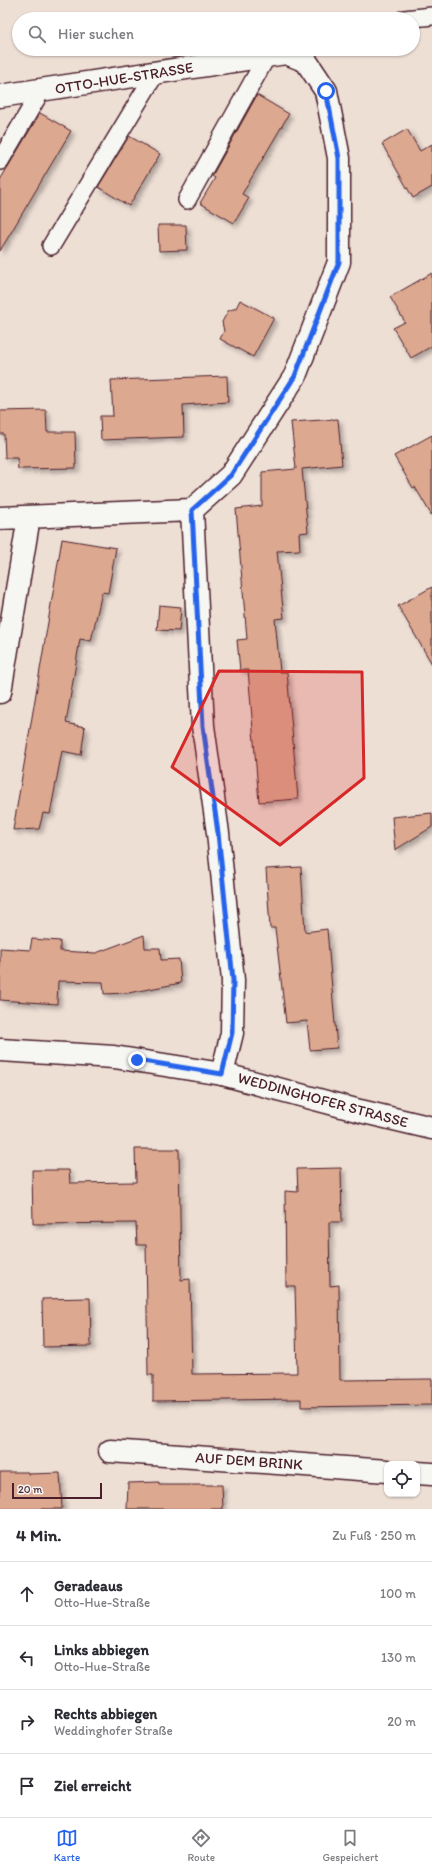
<!DOCTYPE html>
<html lang="de">
<meta charset="utf-8">
<style>
:root{--surface:#fff;--page:#f2f2f3;--text:#2b2b33;--muted:#7c7c81;--line:#e1e1e2;--accent:#2563eb}
body{margin:0;font-family:Itim,sans-serif;background:var(--page);color:var(--text)}
.controls{position:absolute;right:12px;bottom:12px;display:grid;overflow:hidden;border-radius:8px;box-shadow:0 1px 3px #0004}
.controls button{width:36px;height:36px;display:grid;place-items:center;padding:0;border:0;border-bottom:1px solid var(--line);background:var(--surface);color:var(--text);font:20px sans-serif}
.scale{position:absolute;left:12px;bottom:10px;width:90px;box-sizing:border-box;padding-left:4px;border:2px solid #4a1f2b;border-top:0;font-size:11px;line-height:14px;white-space:nowrap;color:#4a1f2b;-webkit-text-stroke:3px #f6f6f2;paint-order:stroke}
.stop{position:absolute;width:12px;height:12px;margin:-9px;border:3px solid #2563eb;border-radius:50%;background:#fff}
.stop.end{background:#2563eb;border-color:#fff;box-shadow:0 1px 4px #0008}
.list{margin:0;padding:0;list-style:none}
h2{display:flex;justify-content:space-between;align-items:center;height:52px;margin:0;padding:0 16px;font-size:17px}
h2 small{font-size:13px;font-weight:400;color:var(--muted)}
.list li{display:grid;grid-template-columns:26px 1fr auto;gap:12px;align-items:center;box-sizing:border-box;height:64px;padding:0 16px;border-top:1px solid var(--line)}
.list b{display:block;font-size:15px;white-space:nowrap}
.list p{margin:0;font-size:13px;white-space:nowrap;color:var(--muted)}
.list em{font-size:13px;font-style:normal;color:var(--muted)}
.icon{flex:none;width:22px;height:22px;fill:none;stroke:currentColor;stroke-width:2;stroke-linecap:round;stroke-linejoin:round}
.map{position:relative;flex:none;width:432px;height:1509px;overflow:hidden}
.search{position:absolute;background:var(--surface);box-shadow:0 1px 3px #0004;left:12px;right:12px;top:12px;height:44px;display:flex;align-items:center;gap:10px;box-sizing:border-box;padding:0 14px;border-radius:22px;color:var(--muted);font-size:15px}
.sheet{height:308px;background:var(--surface)}
nav{display:flex;justify-content:space-around;align-items:center;box-sizing:border-box;height:56px;border-top:1px solid var(--line);background:var(--surface);font-size:11px;color:var(--muted)}
nav a{display:grid;justify-items:center;gap:2px}
nav .on{color:var(--accent)}
.map>svg:first-child{display:block}
</style>
<div class="map">
<svg width="432" height="1509" viewBox="0 0 432 1509">
<defs>
<filter id="shadow"><feDropShadow dx="3.5" dy="3.5" stdDeviation="2" flood-color="#0004"/></filter>
</defs>
<rect width="100%" height="100%" fill="#eedfd5"/>
<filter id="ink" filterUnits="userSpaceOnUse"><feTurbulence type="fractalNoise" baseFrequency=".025" numOctaves="2"/><feDisplacementMap in="SourceGraphic" scale="8" xChannelSelector="R" yChannelSelector="G"/><feConvolveMatrix kernelMatrix="1 2 1 2 8 2 1 2 1" color-interpolation-filters="sRGB"/></filter>
<g filter="url(#ink)">
<path fill="#dca890" stroke="#4a1f2b" filter="url(#shadow)" d="M 257,95 L 289,114 L 242,194 L 249,198 L 234,223 L 200,203 L 215,178 L 212,176 Z
M 40,113 L 71,131 L 0,251 L 0,180 Z
M 407,129 L 420,151 L 432,144 L 432,187 L 413,198 L 382,144 Z
M 129,136 L 160,154 L 129,206 L 98,187 Z
M 158,225 L 186,225 L 187,250 L 159,251 Z
M 432,273 L 432,346 L 411,358 L 393,328 L 405,322 L 390,297 Z
M 240,300 L 274,318 L 253,357 L 220,339 L 224,331 L 222,322 L 228,311 L 236,308 Z
M 227,376 L 228,402 L 183,405 L 184,437 L 101,440 L 100,416 L 113,416 L 111,380 Z
M 46,410 L 47,432 L 75,432 L 76,468 L 18,469 L 17,458 L 5,458 L 4,434 L 0,434 L 0,411 Z
M 338,419 L 342,465 L 302,469 L 308,532 L 299,533 L 300,550 L 277,551 L 284,618 L 275,619 L 280,672 L 287,672 L 298,799 L 259,802 L 248,670 L 240,670 L 237,640 L 247,639 L 236,509 L 262,506 L 262,472 L 296,469 L 291,422 Z
M 432,435 L 432,516 L 415,487 L 413,488 L 394,456 Z
M 62,539 L 116,548 L 108,593 L 102,592 L 91,641 L 80,639 L 66,723 L 85,727 L 81,755 L 62,751 L 50,814 L 43,813 L 39,829 L 13,830 Z
M 432,587 L 432,664 L 398,606 Z
M 159,605 L 181,607 L 179,631 L 157,630 Z
M 432,813 L 432,827 L 395,850 L 392,817 Z
M 301,867 L 305,932 L 327,929 L 337,1048 L 310,1050 L 307,1021 L 286,1023 L 275,928 L 270,928 L 266,869 Z
M 144,935 L 145,948 L 160,948 L 161,960 L 179,959 L 181,983 L 128,993 L 104,994 L 103,982 L 58,981 L 57,1004 L 0,1000 L 0,948 L 30,950 L 32,939 L 60,941 L 60,951 L 96,953 Z
M 135,1149 L 179,1149 L 181,1280 L 190,1279 L 192,1374 L 297,1373 L 295,1286 L 286,1286 L 285,1191 L 298,1192 L 297,1169 L 341,1168 L 342,1222 L 329,1222 L 330,1286 L 339,1285 L 340,1380 L 432,1379 L 432,1405 L 301,1407 L 301,1399 L 153,1401 L 153,1375 L 148,1375 L 146,1245 L 137,1245 L 136,1223 L 33,1224 L 32,1170 L 69,1170 L 70,1183 L 136,1182 Z
M 90,1298 L 91,1346 L 43,1347 L 42,1299 Z
M 0,1472 L 28,1472 L 28,1474 L 60,1473 L 62,1509 L 0,1509 Z
M 159,1482 L 159,1485 L 222,1485 L 223,1509 L 127,1509 L 128,1483 Z"/>
<g fill="none" stroke-linecap="round" stroke-linejoin="round">
<g stroke="#4a1f2b" stroke-width="20">
<path id="service" d="M 404,19 L 432,16
M 0,161 L 41,91
M 187,200 L 267,56
M 51,246 L 155,74"/>
</g>
<g stroke="#4a1f2b" stroke-width="25">
<path id="minor" d="M 0,96 L 286,53 L 306,61 L 326,91 L 339,158 L 339,262 L 295,376 L 231,475 L 192,510 L 203,726 L 218,833 L 233,980 L 232,1033 L 222,1074
M 0,518 L 192,510
M 0,692 L 29,517
M 110,1451 L 387,1471
M 417,1473 L 432,1474"/>
</g>
<g stroke="#4a1f2b" stroke-width="25">
<path id="tertiary" d="M 0,1050 L 114,1057 L 222,1074 L 360,1111 L 432,1128"/>
</g>
<use href="#service" stroke="#f6f6f2" stroke-width="17"/>
<use href="#minor" stroke="#f6f6f2" stroke-width="22"/>
<use href="#tertiary" stroke="#f6f6f2" stroke-width="22"/>
</g>
</g>
<g fill="none" stroke-linecap="round" stroke-linejoin="round" filter="url(#ink)">
<path stroke="#2563eb" stroke-width="5" d="M 137,1060 L 222,1074 L 232,1033 L 233,980 L 218,833 L 203,726 L 192,510 L 231,475 L 295,376 L 339,262 L 339,158 L 326,91"/>
</g>
<path fill="#d62828" fill-opacity="0.2" stroke="#d62828" stroke-width="3" stroke-linejoin="round" d="M 219,671 L 362,672 L 364,778 L 280,845 L 172,767 Z"/>
<g text-anchor="middle" stroke-width="3" stroke-linejoin="round" paint-order="stroke">
<g font-size="15" fill="#4a1f2b" stroke="#f6f6f2">
<text transform="translate(124 78) rotate(-9)" y="5">OTTO-HUE-STRASSE</text>
<text transform="translate(323 1100) rotate(15)" y="5">WEDDINGHOFER STRASSE</text>
<text transform="translate(249 1461) rotate(4)" y="5">AUF DEM BRINK</text>
</g>
</g>
</svg>
<div class="controls">
<button><svg class="icon" aria-label="locate" viewBox="0 0 24 24"><circle cx="12" cy="12" r="6"/><path d="M12 2v4M12 18v4M2 12h4M18 12h4"/></svg></button>
</div>
<div class="scale">20 m</div>
<div class="stop" style="left:326px;top:91px"></div>
<div class="stop end" style="left:137px;top:1060px"></div>
<div class="search"><svg class="icon" aria-label="search" viewBox="0 0 24 24"><circle cx="10" cy="10" r="6"/><path d="M15 15l6 6"/></svg>Hier suchen</div>
</div>
<section class="sheet">
<h2>4 Min.<small>Zu Fuß · 250 m</small></h2>
<ul class="list">
<li><svg class="icon" aria-label="ahead" viewBox="0 0 24 24"><path d="M12 20V5M6 11l6-6 6 6"/></svg><div><b>Geradeaus</b><p>Otto-Hue-Straße</p></div><em>100 m</em></li>
<li><svg class="icon" aria-label="left" viewBox="0 0 24 24"><path d="M17 20v-9H6M10 6l-5 5 5 5"/></svg><div><b>Links abbiegen</b><p>Otto-Hue-Straße</p></div><em>130 m</em></li>
<li><svg class="icon" aria-label="right" viewBox="0 0 24 24"><path d="M7 20v-9h11M14 6l5 5-5 5"/></svg><div><b>Rechts abbiegen</b><p>Weddinghofer Straße</p></div><em>20 m</em></li>
<li><svg class="icon" aria-label="arrive" viewBox="0 0 24 24"><path d="M6 21V4h12l-3 4 3 4H6"/></svg><div><b>Ziel erreicht</b></div></li>
</ul>
</section>
<nav>
<a class="on"><svg class="icon" aria-label="map" viewBox="0 0 24 24"><path d="M3 6l6-2 6 2 6-2v14l-6 2-6-2-6 2zM9 4v14M15 6v14"/></svg>Karte</a>
<a><svg class="icon" aria-label="directions" viewBox="0 0 24 24"><path d="M12 3l9 9-9 9-9-9zM9 14v-3h6M13 9l2 2-2 2"/></svg>Route</a>
<a><svg class="icon" aria-label="saved" viewBox="0 0 24 24"><path d="M7 4h10v16l-5-4-5 4z"/></svg>Gespeichert</a>
</nav>
